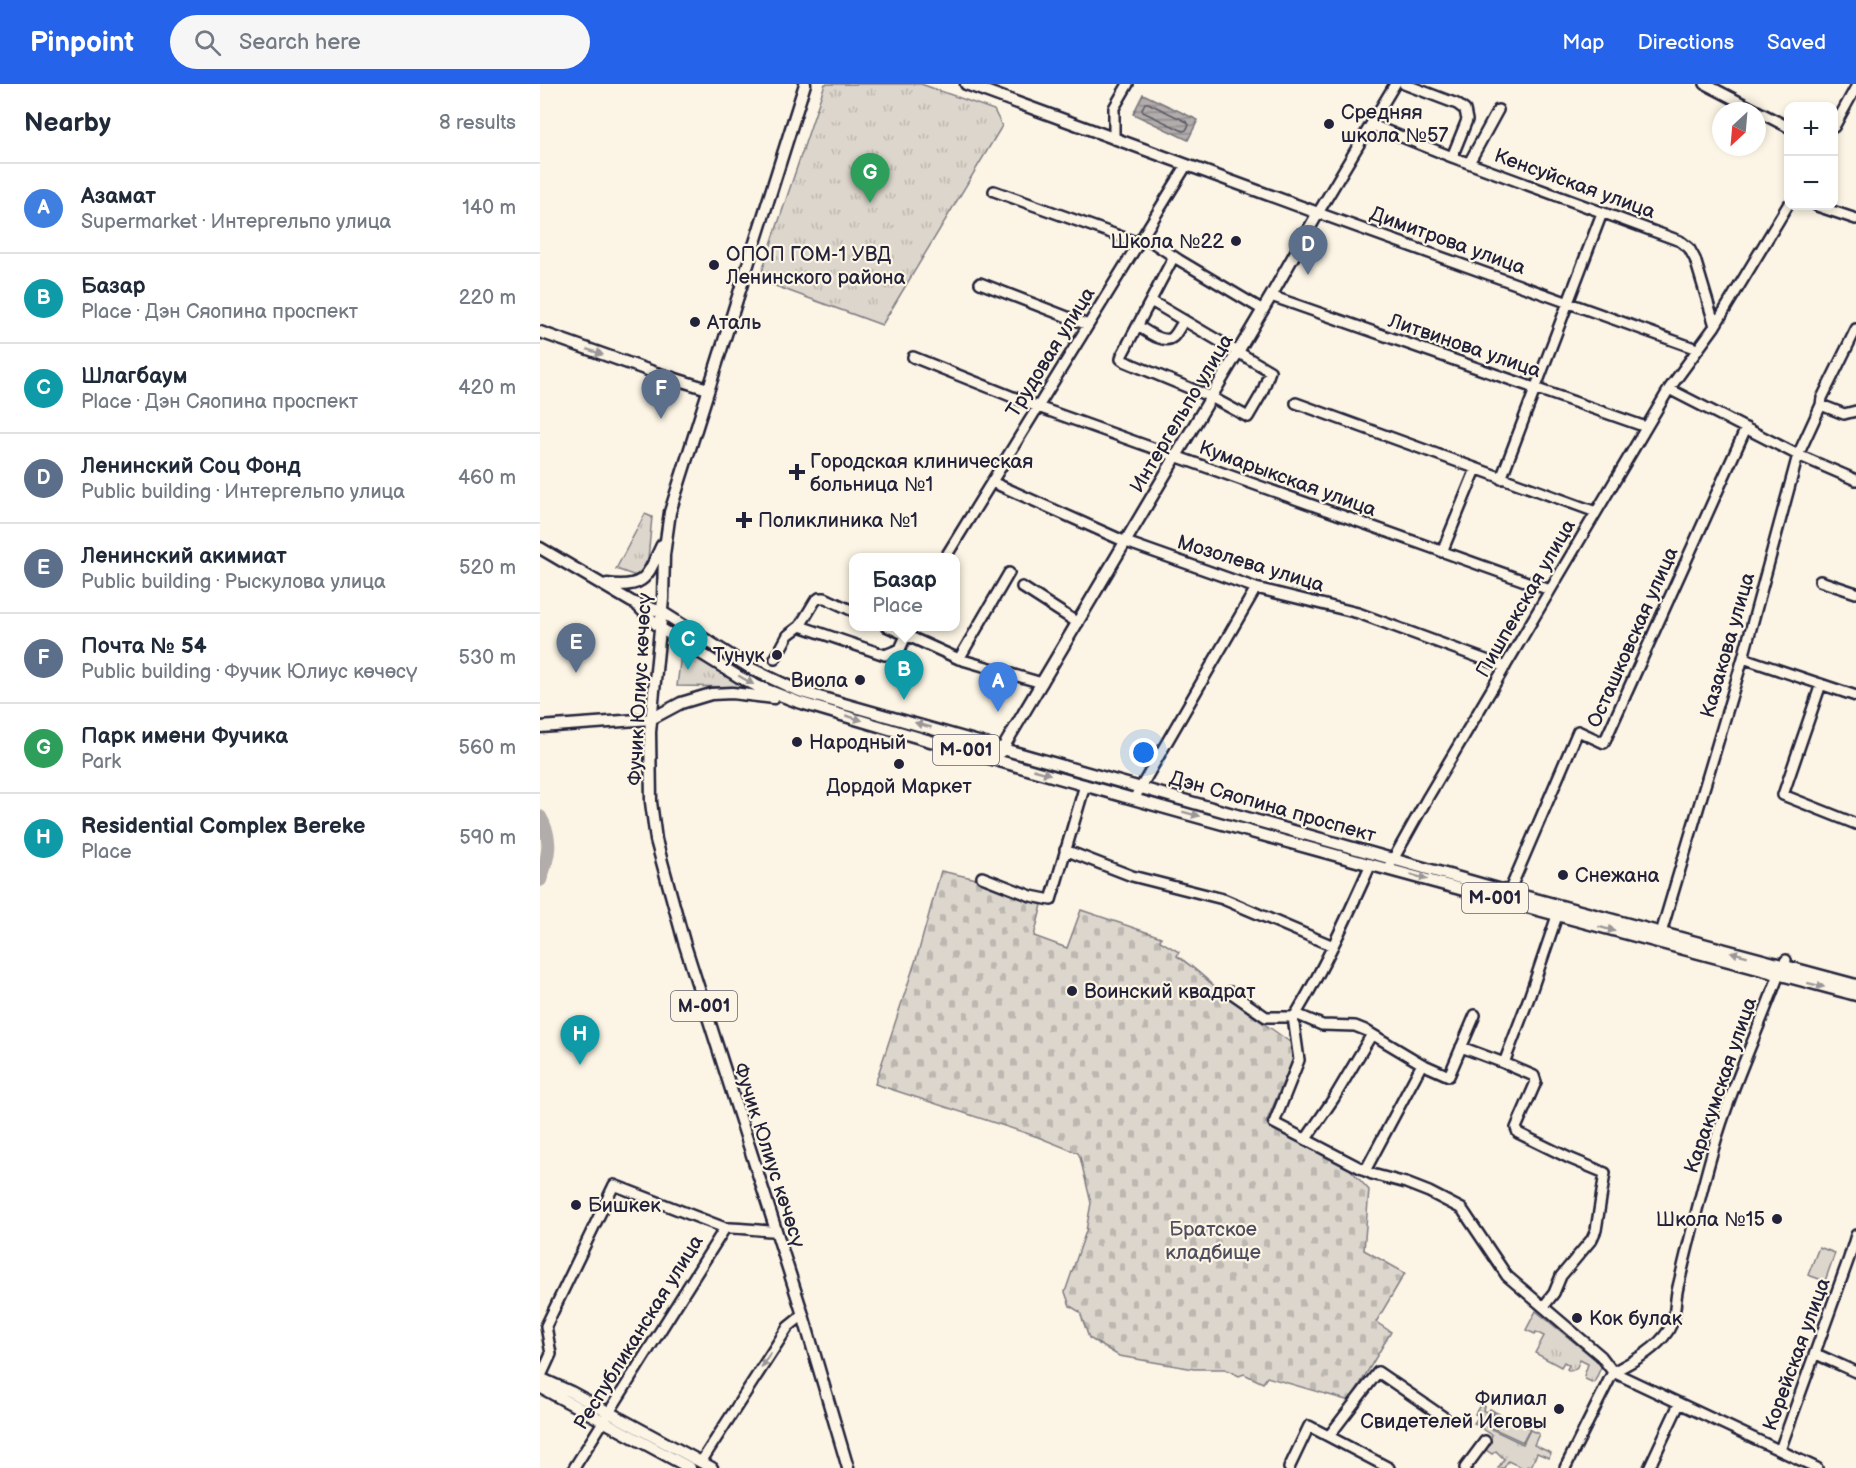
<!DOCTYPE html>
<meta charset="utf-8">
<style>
:root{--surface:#fff;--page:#f6f6f7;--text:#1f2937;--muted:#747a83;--line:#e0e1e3;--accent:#2563eb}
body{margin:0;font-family:"Balsamiq Sans",sans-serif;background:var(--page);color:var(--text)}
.controls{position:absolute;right:18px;top:18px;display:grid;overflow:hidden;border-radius:12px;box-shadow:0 3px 9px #0003}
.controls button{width:54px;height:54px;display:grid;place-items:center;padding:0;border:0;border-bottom:2px solid var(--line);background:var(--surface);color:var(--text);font:30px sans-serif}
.compass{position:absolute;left:1172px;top:18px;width:54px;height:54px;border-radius:50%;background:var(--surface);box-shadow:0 3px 9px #0003;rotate:206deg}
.you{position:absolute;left:604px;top:669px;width:21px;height:21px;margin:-15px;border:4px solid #fff;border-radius:50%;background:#1a73e8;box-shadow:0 0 0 9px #1a73e833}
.badge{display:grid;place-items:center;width:39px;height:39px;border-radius:50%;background:var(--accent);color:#fff;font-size:20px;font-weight:700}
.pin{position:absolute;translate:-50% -50px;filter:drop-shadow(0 2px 3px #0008)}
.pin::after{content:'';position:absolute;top:32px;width:21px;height:18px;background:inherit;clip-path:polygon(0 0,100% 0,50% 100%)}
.popup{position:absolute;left:309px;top:469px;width:111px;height:78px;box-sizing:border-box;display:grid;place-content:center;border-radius:12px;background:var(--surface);filter:drop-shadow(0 2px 4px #0005);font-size:20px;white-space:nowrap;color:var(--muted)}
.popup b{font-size:22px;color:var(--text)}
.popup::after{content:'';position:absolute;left:50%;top:100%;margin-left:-12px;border:12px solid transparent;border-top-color:var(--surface)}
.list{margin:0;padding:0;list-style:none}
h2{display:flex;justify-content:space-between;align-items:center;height:78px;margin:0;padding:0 24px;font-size:26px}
h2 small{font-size:20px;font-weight:400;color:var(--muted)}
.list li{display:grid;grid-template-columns:39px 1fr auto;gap:18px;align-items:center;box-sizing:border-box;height:90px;padding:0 24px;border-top:2px solid var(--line)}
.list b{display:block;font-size:22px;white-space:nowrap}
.list p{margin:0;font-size:20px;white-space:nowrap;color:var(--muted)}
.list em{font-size:20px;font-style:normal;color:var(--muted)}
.icon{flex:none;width:33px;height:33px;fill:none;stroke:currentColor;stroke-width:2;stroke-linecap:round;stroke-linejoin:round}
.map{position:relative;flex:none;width:1316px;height:1384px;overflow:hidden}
header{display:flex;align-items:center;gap:36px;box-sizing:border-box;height:84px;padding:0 30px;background:var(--accent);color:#fff}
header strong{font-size:28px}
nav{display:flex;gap:33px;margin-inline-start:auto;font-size:21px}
.search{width:420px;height:54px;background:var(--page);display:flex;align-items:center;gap:15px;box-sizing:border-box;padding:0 21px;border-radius:33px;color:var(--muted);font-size:22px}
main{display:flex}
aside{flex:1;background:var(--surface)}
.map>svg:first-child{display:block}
</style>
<header>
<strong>Pinpoint</strong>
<div class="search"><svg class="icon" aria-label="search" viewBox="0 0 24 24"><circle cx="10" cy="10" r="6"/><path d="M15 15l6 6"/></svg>Search here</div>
<nav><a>Map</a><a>Directions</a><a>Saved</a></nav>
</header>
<main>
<aside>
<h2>Nearby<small>8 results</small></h2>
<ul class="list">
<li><span class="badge" style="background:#3f7fe0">A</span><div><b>Азамат</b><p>Supermarket · Интергельпо улица</p></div><em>140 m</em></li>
<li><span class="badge" style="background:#0f9aa8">B</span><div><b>Базар</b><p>Place · Дэн Сяопина проспект</p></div><em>220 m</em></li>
<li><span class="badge" style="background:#0f9aa8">C</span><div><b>Шлагбаум</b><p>Place · Дэн Сяопина проспект</p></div><em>420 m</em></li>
<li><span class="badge" style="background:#5c6f8a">D</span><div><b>Ленинский Соц Фонд</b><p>Public building · Интергельпо улица</p></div><em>460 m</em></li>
<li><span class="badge" style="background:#5c6f8a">E</span><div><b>Ленинский акимиат</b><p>Public building · Рыскулова улица</p></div><em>520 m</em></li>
<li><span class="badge" style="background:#5c6f8a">F</span><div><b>Почта № 54</b><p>Public building · Фучик Юлиус көчөсү</p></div><em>530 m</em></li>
<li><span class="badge" style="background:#2e9e5b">G</span><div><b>Парк имени Фучика</b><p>Park</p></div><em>560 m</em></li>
<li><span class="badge" style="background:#0f9aa8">H</span><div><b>Residential Complex Bereke</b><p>Place</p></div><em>590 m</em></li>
</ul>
</aside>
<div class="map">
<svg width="1316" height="1384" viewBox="0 0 1316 1384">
<defs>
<pattern id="grass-tufts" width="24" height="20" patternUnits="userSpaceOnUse" patternTransform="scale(1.5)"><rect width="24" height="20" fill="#dcd6cc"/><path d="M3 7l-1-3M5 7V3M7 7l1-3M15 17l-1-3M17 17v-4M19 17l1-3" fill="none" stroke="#bcb7b0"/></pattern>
<pattern id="cemetery-stones" width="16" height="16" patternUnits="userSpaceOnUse" patternTransform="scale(1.5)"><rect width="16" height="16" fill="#dcd6cc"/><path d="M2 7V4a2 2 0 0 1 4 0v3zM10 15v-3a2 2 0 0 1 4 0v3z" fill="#bcb7b0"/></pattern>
<pattern id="water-rules" width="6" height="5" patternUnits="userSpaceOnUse" patternTransform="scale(1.5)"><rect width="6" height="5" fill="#b2adab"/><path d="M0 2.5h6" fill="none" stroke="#908c8c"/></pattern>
</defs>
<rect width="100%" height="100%" fill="#fcf5e5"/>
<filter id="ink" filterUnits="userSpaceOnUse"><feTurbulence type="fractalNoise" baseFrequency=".0167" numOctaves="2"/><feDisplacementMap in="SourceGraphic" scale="12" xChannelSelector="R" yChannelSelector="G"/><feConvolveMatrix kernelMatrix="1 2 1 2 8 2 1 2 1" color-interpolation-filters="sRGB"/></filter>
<g filter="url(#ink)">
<path fill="url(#grass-tufts)" stroke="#7f7c84" stroke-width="1.5" d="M 285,0 L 381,0 L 454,26 L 462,42 L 342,241 L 219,196 Z
M 105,430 L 112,433 L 107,485 L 96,492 L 76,485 Z
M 142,563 L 202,600 L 203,603 L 137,602 Z
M 996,1227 L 1062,1281 L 1054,1299 L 1045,1295 L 1044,1292 L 1048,1280 L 1040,1276 L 1036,1285 L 1030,1287 L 1027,1285 L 1029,1281 L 1024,1278 L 1021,1283 L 995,1269 L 1004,1252 L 996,1248 L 995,1250 L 986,1246 Z
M 940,1321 L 944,1322 L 943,1326 L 946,1328 L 950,1325 L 954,1327 L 947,1343 L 983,1360 L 990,1346 L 999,1350 L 994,1361 L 1011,1369 L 1009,1374 L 997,1369 L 991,1383 L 988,1381 L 986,1384 L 983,1384 L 968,1377 L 964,1384 L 958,1384 L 964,1375 L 956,1367 L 952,1370 L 946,1366 L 952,1351 L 934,1339 L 939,1332 L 935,1330 Z"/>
<path fill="url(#cemetery-stones)" stroke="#7f7c84" stroke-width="1.5" d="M 401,787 L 446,797 L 502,821 L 494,852 L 527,864 L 541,826 L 621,853 L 620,857 L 639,868 L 637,872 C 659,886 676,906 697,920 C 716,935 736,947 755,962 L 755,970 L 726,1039 L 809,1084 L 829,1106 L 824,1166 L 865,1189 L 836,1238 L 851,1248 L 810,1317 L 727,1293 L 723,1299 L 704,1290 L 699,1292 L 685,1285 L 654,1285 L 579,1272 L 549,1254 L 540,1228 L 530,1222 L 525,1208 L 546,1147 L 551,1119 L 540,1073 L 538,1069 L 498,1053 L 335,1000 L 379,866 Z"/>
<path fill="#dcd6cc" stroke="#7f7c84" stroke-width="1.5" d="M 1279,1163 L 1295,1169 L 1285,1197 L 1268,1191 Z
M 955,1328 L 990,1344 L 983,1358 L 948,1342 Z"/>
<path fill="url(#water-rules)" stroke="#78757e" stroke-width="1.5" d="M 603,10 L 658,36 L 648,56 L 593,30 Z"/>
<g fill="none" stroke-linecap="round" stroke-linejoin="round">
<path stroke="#5c5a68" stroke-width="1.5" d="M 605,19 L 608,19 L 647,38 L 649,41 L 646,46 L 643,47 L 603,28 L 602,25 Z"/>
<path stroke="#b2adab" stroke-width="14" d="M 0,733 C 13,755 9,772 0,796"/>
<g stroke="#22223b" stroke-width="14">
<path id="minor" d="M 855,0 L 778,129 L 1157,265
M 864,0 L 917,20 L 925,26 L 927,36 L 912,73
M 1165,0 L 1248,43
M 832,41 L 912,73 L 1140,157 L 1149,164 L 1155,175 L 1175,242
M 1294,43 L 1316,3
M 574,55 L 574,24 L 588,0
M 929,79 L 958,26
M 454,107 L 599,159
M 1277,122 L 1316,135
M 603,152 L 639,176 L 723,226
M 440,199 L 548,241
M 731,212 L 1106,343
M 611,217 L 730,287 L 722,309 L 708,333 L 671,313 L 584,277 L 581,275 L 582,271 L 632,176
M 598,242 C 606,247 624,261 633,253 C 637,249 641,241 644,236
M 373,273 L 498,323 L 1010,506
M 1129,305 L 1258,371 L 1316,396
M 756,319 L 1056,428
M 1281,321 L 1282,314 L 1316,245
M 961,395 L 1062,129
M 452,398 L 586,458 L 716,504 L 818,529 L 965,583
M 902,468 L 936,385
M 405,474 L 646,82
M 1280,497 L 1316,509
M 482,503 L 538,539
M 260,542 L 345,571 L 360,565 L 366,552
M 346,542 L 419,575 L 502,599
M 1203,574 L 1316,612
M 235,575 L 248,551 L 260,542 L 275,517 L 279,514 L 285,514 L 313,527
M 419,575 L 469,489
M 1281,600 L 1243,711 L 1316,740
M 594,715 L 716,504
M 525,766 L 592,792 L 683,815 L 793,862
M 831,780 C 808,831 785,882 756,930 L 782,941 L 815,942 L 825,946 L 882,980 L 909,992 L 935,931
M 850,781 L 888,713 L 1129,305 L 1175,242 L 1248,121
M 442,793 L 491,812 L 511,816 L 545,701
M 969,808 L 1038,647 L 1064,659 L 1206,344
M 1121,849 L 1203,574 L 1258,371 L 1281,321 L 1304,330 L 1316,327
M 690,908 L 726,933 L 753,933
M 756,930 L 753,933 L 759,976 L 734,1039 L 832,1090 L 866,1099 L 889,1108 L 922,1125 L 967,1192 L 1061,1272 L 1073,1288 L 1277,1384
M 921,963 L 964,979 L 994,992 L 996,998 L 976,1044 L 978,1049 L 1029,1074 L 1065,1089 L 1056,1146 L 1052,1155 L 1021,1192 L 1014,1209 L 1004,1222
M 964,979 L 990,911 L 1019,826
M 766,1055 L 794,1014 L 832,950
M 825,1087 L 882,980
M 1276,1270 L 1316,1288
M 1073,1288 C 1093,1277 1115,1267 1128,1247 C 1137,1233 1134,1219 1138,1203 C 1149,1158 1160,1111 1173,1066 C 1191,1003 1220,943 1242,882 L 1246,876
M 0,1294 L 11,1270 L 6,1242 L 74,1101 L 185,1144
M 789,1352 L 838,1288 L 905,1334
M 1240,1366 L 1309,1174 L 1316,1151
M 161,1378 L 248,1243 L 263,1231
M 34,1384 L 185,1144 C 202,1143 218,1147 235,1147
M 749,1384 L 769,1342 L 849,1384
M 925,1384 L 945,1357
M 1025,1384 L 1073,1288
M 1109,1384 L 1139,1320"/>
</g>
<g stroke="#22223b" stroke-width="15">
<path id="major" d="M 265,0 L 130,428 L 124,471 L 123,515 L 110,648 L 111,718 L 116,756 L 144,858 L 263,1231 L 308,1384
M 426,0 L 778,129 L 731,212 L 460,669
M 0,248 L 116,289 L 168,305
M 0,464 L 92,518 L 122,528 L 212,585 L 252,604 L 265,609 L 969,808 L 1316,901
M 67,500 C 106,505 107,492 122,461
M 98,522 L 120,544 L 199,593 L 219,603 L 258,618 C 609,723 963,817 1316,911
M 0,643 L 111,635 L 141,619 L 171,610 L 192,609 L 234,614
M 0,1294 L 31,1308 L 172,1384
M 0,1303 L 150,1384"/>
</g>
<use href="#minor" stroke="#fcf5e5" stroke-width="9"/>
<use href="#major" stroke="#fcf5e5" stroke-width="10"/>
</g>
<defs><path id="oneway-solid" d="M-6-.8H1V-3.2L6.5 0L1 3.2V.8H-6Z" transform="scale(1.5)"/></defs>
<g fill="#9a9698">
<use href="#oneway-solid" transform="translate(55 268) rotate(19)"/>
<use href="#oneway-solid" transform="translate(206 596) rotate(30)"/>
<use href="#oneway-solid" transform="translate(314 634) rotate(16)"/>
<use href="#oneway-solid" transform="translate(383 641) rotate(-164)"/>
<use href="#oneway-solid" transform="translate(502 688) rotate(16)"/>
<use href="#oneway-solid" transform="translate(651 730) rotate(15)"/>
<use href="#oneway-solid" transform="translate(879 793) rotate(16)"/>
<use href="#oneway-solid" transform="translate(1067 845) rotate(15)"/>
<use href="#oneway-solid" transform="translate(1199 870) rotate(-165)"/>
<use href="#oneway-solid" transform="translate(1276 901) rotate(14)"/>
<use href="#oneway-solid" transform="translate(226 1276) rotate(123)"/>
</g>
</g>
<g fill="#22223b" stroke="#fcf5e5" stroke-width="2">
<circle cx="789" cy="40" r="6"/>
<circle cx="696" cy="157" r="6"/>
<circle cx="174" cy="181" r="6"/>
<circle cx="155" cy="238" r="6"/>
<path d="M254 379h6v6h6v6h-6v6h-6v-6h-6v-6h6z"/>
<path d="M201 427h6v6h6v6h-6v6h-6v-6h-6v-6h6z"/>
<circle cx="237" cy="571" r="6"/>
<circle cx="320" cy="596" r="6"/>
<circle cx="257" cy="658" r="6"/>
<circle cx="359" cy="680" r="6"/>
<circle cx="1023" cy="791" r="6"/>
<circle cx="532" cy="907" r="6"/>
<circle cx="36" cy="1121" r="6"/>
<circle cx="1237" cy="1135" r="6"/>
<circle cx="1037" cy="1234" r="6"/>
<circle cx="1019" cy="1325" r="6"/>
</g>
<g text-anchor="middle" stroke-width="4.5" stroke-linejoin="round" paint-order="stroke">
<g fill="#fcf5e5" stroke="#63616e" stroke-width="1.5">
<rect x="393" y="651" width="66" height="30" rx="4.5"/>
<rect x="922" y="799" width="66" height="30" rx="4.5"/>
<rect x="131" y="907" width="66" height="30" rx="4.5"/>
</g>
<g font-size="18" font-weight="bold" fill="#22223b">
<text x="426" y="672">M-001</text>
<text x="955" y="820">M-001</text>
<text x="164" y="928">М-001</text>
</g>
<g font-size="20" fill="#22223b" stroke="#fcf5e5" text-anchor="start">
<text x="801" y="35">Средняя<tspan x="801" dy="23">школа №57</tspan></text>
<text x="684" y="164" text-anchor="end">Школа №22</text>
<text x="186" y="177">ОПОП ГОМ-1 УВД<tspan x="186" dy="23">Ленинского района</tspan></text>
<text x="167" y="245">Аталь</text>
<text x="270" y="384">Городская клиническая<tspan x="270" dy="23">больница №1</tspan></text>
<text x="218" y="443">Поликлиника №1</text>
<text x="225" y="578" text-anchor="end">Тунук</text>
<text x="308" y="603" text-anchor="end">Виола</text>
<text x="269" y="665">Народный</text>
<text x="359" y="709" text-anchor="middle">Дордой Маркет</text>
<text x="1035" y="798">Снежана</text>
<text x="544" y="914">Воинский квадрат</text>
<text x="48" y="1128">Бишкек</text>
<text x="1225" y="1142" text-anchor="end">Школа №15</text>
<text x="1049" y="1241">Кок булак</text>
<text x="1007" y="1321" text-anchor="end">Филиал<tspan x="1007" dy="23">Свидетелей Иеговы</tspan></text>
</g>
<g font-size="20" fill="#22223b" stroke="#fcf5e5">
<text transform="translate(1035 99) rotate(20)" y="7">Кенсуйская улица</text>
<text transform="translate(908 156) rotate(20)" y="7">Димитрова улица</text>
<text transform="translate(925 261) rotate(19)" y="7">Литвинова улица</text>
<text transform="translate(510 268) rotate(-58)" y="7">Трудовая улица</text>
<text transform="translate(641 329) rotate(-59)" y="7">Интергельпо улица</text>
<text transform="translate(748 394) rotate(20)" y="7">Кумарыкская улица</text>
<text transform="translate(711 479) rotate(17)" y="7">Мозолева улица</text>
<text transform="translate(985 514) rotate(-60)" y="7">Пишпекская улица</text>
<text transform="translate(1092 553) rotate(-66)" y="7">Осташковская улица</text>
<text transform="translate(1187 561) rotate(-74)" y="7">Казакова улица</text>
<text transform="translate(99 605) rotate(-87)" y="7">Фучик Юлиус көчөсү</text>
<text transform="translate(733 722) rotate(16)" y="7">Дэн Сяопина проспект</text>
<text transform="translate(1180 1001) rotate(-71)" y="7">Каракумская улица</text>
<text transform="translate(230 1071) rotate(72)" y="7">Фучик Юлиус көчөсү</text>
<text transform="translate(98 1248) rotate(-58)" y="7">Республиканская улица</text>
<text transform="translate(1256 1270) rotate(-70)" y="7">Корейская улица</text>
</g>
<g font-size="20" fill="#504f5f" stroke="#fcf5e5">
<text x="673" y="1152">Братское<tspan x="673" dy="23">кладбище</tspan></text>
</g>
</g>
</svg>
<div class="controls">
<button>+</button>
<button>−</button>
</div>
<svg class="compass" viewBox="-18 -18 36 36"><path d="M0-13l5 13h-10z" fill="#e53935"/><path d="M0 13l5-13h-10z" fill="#747a83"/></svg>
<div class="you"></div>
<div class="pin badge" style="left:458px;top:628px;background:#3f7fe0">A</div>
<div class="pin badge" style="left:364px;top:616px;background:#0f9aa8">B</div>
<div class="popup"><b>Базар</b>Place</div>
<div class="pin badge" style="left:148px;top:586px;background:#0f9aa8">C</div>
<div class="pin badge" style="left:768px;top:191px;background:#5c6f8a">D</div>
<div class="pin badge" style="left:36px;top:589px;background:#5c6f8a">E</div>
<div class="pin badge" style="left:121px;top:335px;background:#5c6f8a">F</div>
<div class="pin badge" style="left:330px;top:119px;background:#2e9e5b">G</div>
<div class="pin badge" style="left:40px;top:981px;background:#0f9aa8">H</div>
</div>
</main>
